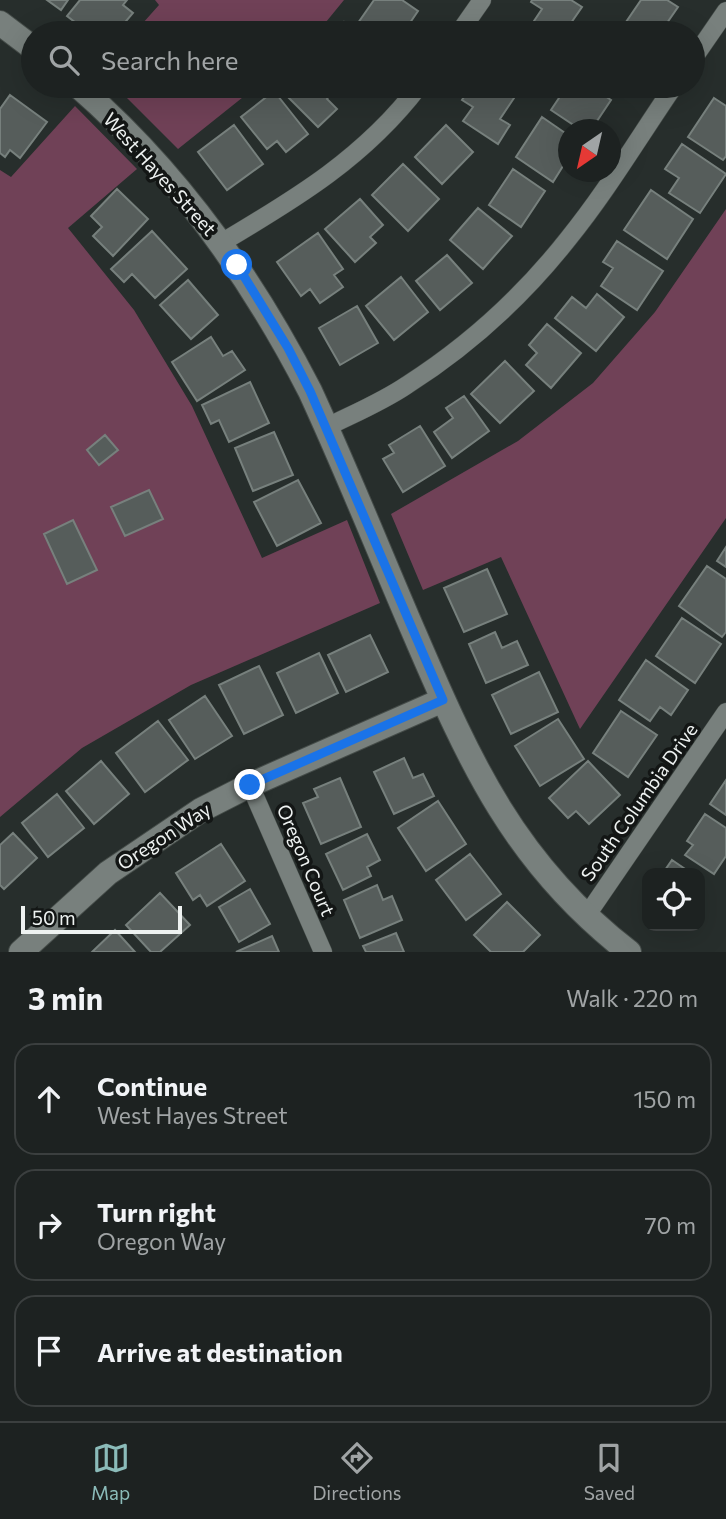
<!DOCTYPE html>
<meta charset="utf-8">
<style>
:root{--surface:#1d2221;--page:#252a2a;--text:#f1f3f6;--muted:#a0a4a5;--line:#3b3f3f;--accent:#8bbbb9}
body{margin:0;font-family:Commissioner,sans-serif;background:var(--page);color:var(--text)}
.controls{position:absolute;right:21px;bottom:21px;display:grid;overflow:hidden;border-radius:14px;box-shadow:0 7px 28px #0002}
.controls button{width:63px;height:63px;display:grid;place-items:center;padding:0;border:0;border-bottom:2px solid var(--line);background:var(--surface);color:var(--text);font:35px sans-serif}
.compass{position:absolute;left:558px;top:119px;width:63px;height:63px;border-radius:50%;background:var(--surface);box-shadow:0 7px 28px #0002;rotate:214deg}
.scale{position:absolute;left:21px;bottom:18px;width:161px;box-sizing:border-box;padding-left:7px;border:4px solid #eef2f1;border-top:0;font-size:19px;line-height:24px;white-space:nowrap;color:#eef2f1;-webkit-text-stroke:5px #131615;paint-order:stroke}
.stop{position:absolute;width:21px;height:21px;margin:-16px;border:5px solid #1a73e8;border-radius:50%;background:#fff}
.stop.end{background:#1a73e8;border-color:#fff;box-shadow:0 2px 7px #0008}
.list{margin:0;padding:0;list-style:none}
h2{display:flex;justify-content:space-between;align-items:center;height:91px;margin:0;padding:0 28px;font-size:30px}
h2 small{font-size:23px;font-weight:400;color:var(--muted)}
.list li{display:grid;grid-template-columns:46px 1fr auto;gap:21px;align-items:center;box-sizing:border-box;height:112px;margin:0 14px 14px;padding:0 14px;border:2px solid var(--line);border-radius:21px}
.list b{display:block;font-size:26px;white-space:nowrap}
.list p{margin:0;font-size:23px;white-space:nowrap;color:var(--muted)}
.list em{font-size:23px;font-style:normal;color:var(--muted)}
.icon{flex:none;width:38px;height:38px;fill:none;stroke:currentColor;stroke-width:2;stroke-linecap:round;stroke-linejoin:round}
.map{position:relative;flex:none;width:726px;height:952px;overflow:hidden}
.search{position:absolute;background:var(--surface);box-shadow:0 7px 28px #0002;left:21px;right:21px;top:21px;height:77px;display:flex;align-items:center;gap:18px;box-sizing:border-box;padding:0 24px;border-radius:38px;color:var(--muted);font-size:26px}
.sheet{height:469px;background:var(--surface)}
nav{display:flex;justify-content:space-around;align-items:center;box-sizing:border-box;height:98px;border-top:2px solid var(--line);background:var(--surface);font-size:19px;color:var(--muted)}
nav a{display:grid;justify-items:center;gap:4px}
nav .on{color:var(--accent)}
.map>svg:first-child{display:block}
</style>
<div class="map">
<svg width="726" height="952" viewBox="0 0 726 952">
<rect width="100%" height="100%" fill="#272e2c"/>
<path fill="#704157" d="M 155,0 L 344,0 L 317,33 L 134,33 L 159,5 Z
M 115,86 L 257,86 L 178,149 Z
M 75,106 L 137,169 L 68,228 L 134,310 L 192,406 L 262,558 L 347,520 L 380,603 L 191,685 L 82,748 L 0,817 L 0,170 L 11,177 Z
M 726,209 L 726,518 L 580,729 L 501,557 L 423,590 L 391,514 L 518,441 L 593,383 L 655,312 Z"/>
<path fill="#565d5b" stroke="#77807d" stroke-width="2" d="M 47,0 L 68,0 L 61,10 Z
M 80,0 L 127,0 L 123,5 L 133,13 L 116,33 L 109,33 L 100,26 L 94,33 L 89,33 L 67,16 Z
M 374,0 L 402,0 L 418,11 L 403,33 L 374,33 L 358,23 Z
M 532,0 L 571,0 L 582,7 L 564,33 L 539,33 L 530,27 L 542,9 L 531,2 Z
M 641,0 L 667,0 L 678,7 L 660,33 L 637,33 L 624,25 Z
M 344,22 L 356,33 L 334,33 Z
M 286,86 L 337,86 L 327,99 L 337,109 L 318,127 L 281,90 Z
M 471,86 L 497,86 L 514,98 L 500,119 L 510,125 L 498,144 L 463,121 L 473,107 L 462,100 Z
M 567,86 L 590,86 L 611,100 L 591,130 L 581,130 L 551,110 Z
M 274,91 L 308,134 L 286,152 L 277,141 L 267,149 L 241,117 Z
M 10,95 L 47,122 L 20,158 L 10,150 L 5,157 L 0,153 L 0,109 Z
M 714,98 L 726,106 L 726,156 L 723,160 L 688,137 Z
M 542,117 L 568,135 L 568,158 L 553,182 L 516,157 Z
M 234,125 L 263,164 L 227,190 L 198,152 Z
M 446,125 L 473,152 L 442,184 L 415,157 Z
M 682,144 L 726,174 L 700,213 L 669,193 L 679,178 L 665,169 Z
M 403,164 L 439,199 L 408,231 L 372,195 Z
M 513,169 L 545,191 L 521,227 L 489,205 Z
M 117,189 L 148,219 L 113,256 L 93,236 L 102,227 L 91,216 Z
M 651,190 L 693,219 L 667,259 L 624,230 Z
M 360,199 L 383,225 L 370,237 L 376,243 L 355,262 L 325,229 Z
M 478,208 L 512,236 L 483,269 L 450,240 Z
M 152,231 L 187,269 L 155,298 L 132,274 L 124,282 L 111,269 Z
M 318,233 L 343,269 L 334,275 L 343,287 L 320,303 L 310,289 L 301,296 L 277,262 Z
M 617,241 L 663,271 L 637,310 L 601,286 L 613,268 L 603,262 Z
M 447,255 L 472,283 L 440,310 L 416,281 Z
M 401,277 L 428,312 L 394,340 L 366,306 Z
M 188,280 L 218,315 L 191,339 L 160,305 Z
M 597,294 L 624,317 L 596,351 L 555,318 L 572,297 L 586,308 Z
M 357,306 L 378,343 L 340,365 L 319,328 Z
M 547,324 L 581,353 L 551,388 L 526,365 L 537,353 L 529,345 Z
M 211,337 L 223,356 L 232,351 L 245,370 L 197,401 L 172,362 Z
M 505,361 L 534,391 L 500,423 L 471,394 Z
M 250,382 L 269,423 L 229,442 L 219,420 L 211,424 L 202,405 Z
M 464,396 L 489,431 L 452,458 L 434,432 L 453,418 L 446,408 Z
M 420,426 L 445,466 L 403,492 L 383,459 L 394,453 L 389,445 Z
M 274,432 L 293,475 L 253,491 L 235,448 Z
M 105,435 L 118,450 L 99,465 L 87,450 Z
M 298,480 L 321,523 L 277,546 L 254,502 Z
M 149,490 L 163,519 L 125,536 L 111,507 Z
M 73,520 L 97,570 L 67,584 L 44,534 Z
M 726,547 L 726,567 L 717,561 Z
M 707,566 L 726,579 L 726,632 L 722,637 L 679,606 Z
M 487,569 L 507,614 L 464,632 L 444,588 Z
M 682,618 L 721,644 L 695,683 L 656,656 Z
M 495,632 L 502,648 L 517,641 L 528,665 L 486,683 L 469,644 Z
M 370,635 L 388,672 L 346,692 L 328,655 Z
M 319,653 L 338,693 L 296,713 L 277,673 Z
M 646,660 L 688,690 L 671,715 L 660,707 L 650,721 L 619,700 Z
M 259,666 L 283,715 L 244,734 L 219,685 Z
M 539,672 L 558,712 L 511,734 L 492,695 Z
M 205,696 L 232,736 L 195,759 L 169,720 Z
M 621,711 L 657,735 L 628,777 L 593,753 Z
M 558,719 L 584,759 L 540,786 L 515,746 Z
M 158,721 L 188,760 L 145,792 L 116,753 Z
M 404,758 L 413,778 L 423,774 L 434,796 L 394,814 L 374,772 Z
M 101,761 L 129,794 L 94,824 L 66,791 Z
M 588,761 L 620,795 L 589,824 L 576,811 L 568,818 L 549,798 Z
M 340,778 L 361,827 L 321,844 L 303,803 L 318,797 L 314,789 Z
M 726,780 L 726,815 L 710,804 Z
M 57,794 L 84,828 L 48,857 L 22,823 Z
M 438,801 L 466,844 L 426,871 L 398,828 Z
M 705,814 L 726,828 L 726,856 L 714,874 L 685,855 L 693,845 L 687,841 Z
M 13,833 L 37,858 L 4,889 L 0,885 L 0,845 Z
M 367,834 L 380,860 L 367,867 L 371,876 L 343,890 L 326,854 Z
M 221,844 L 245,881 L 207,906 L 200,895 L 193,900 L 176,873 Z
M 470,854 L 501,894 L 466,920 L 436,880 Z
M 672,860 L 691,873 L 663,873 Z
M 377,885 L 383,900 L 392,896 L 402,920 L 360,938 L 344,900 Z
M 250,889 L 270,924 L 239,942 L 219,907 Z
M 160,893 L 190,925 L 160,952 L 151,952 L 126,925 Z
M 507,902 L 540,935 L 523,952 L 491,952 L 474,935 Z
M 115,930 L 135,952 L 92,952 Z
M 396,933 L 404,952 L 366,952 L 363,946 Z
M 272,936 L 279,952 L 236,952 Z"/>
<g fill="none" stroke-linecap="round" stroke-linejoin="round">
<g stroke="#454c49" stroke-width="19">
<path id="street" d="M 459,33 L 482,0
M 693,59 L 726,11
M 221,243 C 297,198 365,157 419,86
M 327,427 C 353,414 382,402 407,385 C 468,346 523,296 568,239 C 607,191 639,137 674,86
M 250,785 L 323,952
M 587,915 L 726,712"/>
</g>
<g stroke="#454c49" stroke-width="26">
<path id="secondary" d="M 0,23 L 33,48
M 78,86 C 176,171 251,276 310,391 C 347,471 380,554 415,635 C 470,763 515,864 629,952
M 21,952 L 108,873 L 201,810 L 250,785 L 443,700"/>
</g>
<use href="#street" stroke="#78807d" stroke-width="18"/>
<use href="#secondary" stroke="#78807d" stroke-width="24"/>
</g>
<g fill="none" stroke-linecap="round" stroke-linejoin="round">
<path stroke="#1a73e8" stroke-width="9" d="M 237,265 L 288,348 L 310,391 L 443,700 L 250,785"/>
</g>
<g text-anchor="middle" stroke-width="7" stroke-linejoin="round" paint-order="stroke">
<g font-size="19" fill="#eef2f1" stroke="#131615">
<text transform="translate(160 174) rotate(48)" y="7">West Hayes Street</text>
<text transform="translate(639 802) rotate(-55)" y="7">South Columbia Drive</text>
<text transform="translate(164 836) rotate(-33)" y="7">Oregon Way</text>
<text transform="translate(306 860) rotate(67)" y="7">Oregon Court</text>
</g>
</g>
</svg>
<div class="controls">
<button><svg class="icon" aria-label="locate" viewBox="0 0 24 24"><circle cx="12" cy="12" r="6"/><path d="M12 2v4M12 18v4M2 12h4M18 12h4"/></svg></button>
</div>
<svg class="compass" viewBox="-18 -18 36 36"><path d="M0-13l5 13h-10z" fill="#e53935"/><path d="M0 13l5-13h-10z" fill="#a0a4a5"/></svg>
<div class="scale">50 m</div>
<div class="stop" style="left:237px;top:265px"></div>
<div class="stop end" style="left:250px;top:785px"></div>
<div class="search"><svg class="icon" aria-label="search" viewBox="0 0 24 24"><circle cx="10" cy="10" r="6"/><path d="M15 15l6 6"/></svg>Search here</div>
</div>
<section class="sheet">
<h2>3 min<small>Walk · 220 m</small></h2>
<ul class="list">
<li><svg class="icon" aria-label="ahead" viewBox="0 0 24 24"><path d="M12 20V5M6 11l6-6 6 6"/></svg><div><b>Continue</b><p>West Hayes Street</p></div><em>150 m</em></li>
<li><svg class="icon" aria-label="right" viewBox="0 0 24 24"><path d="M7 20v-9h11M14 6l5 5-5 5"/></svg><div><b>Turn right</b><p>Oregon Way</p></div><em>70 m</em></li>
<li><svg class="icon" aria-label="arrive" viewBox="0 0 24 24"><path d="M6 21V4h12l-3 4 3 4H6"/></svg><div><b>Arrive at destination</b></div></li>
</ul>
</section>
<nav>
<a class="on"><svg class="icon" aria-label="map" viewBox="0 0 24 24"><path d="M3 6l6-2 6 2 6-2v14l-6 2-6-2-6 2zM9 4v14M15 6v14"/></svg>Map</a>
<a><svg class="icon" aria-label="directions" viewBox="0 0 24 24"><path d="M12 3l9 9-9 9-9-9zM9 14v-3h6M13 9l2 2-2 2"/></svg>Directions</a>
<a><svg class="icon" aria-label="saved" viewBox="0 0 24 24"><path d="M7 4h10v16l-5-4-5 4z"/></svg>Saved</a>
</nav>
